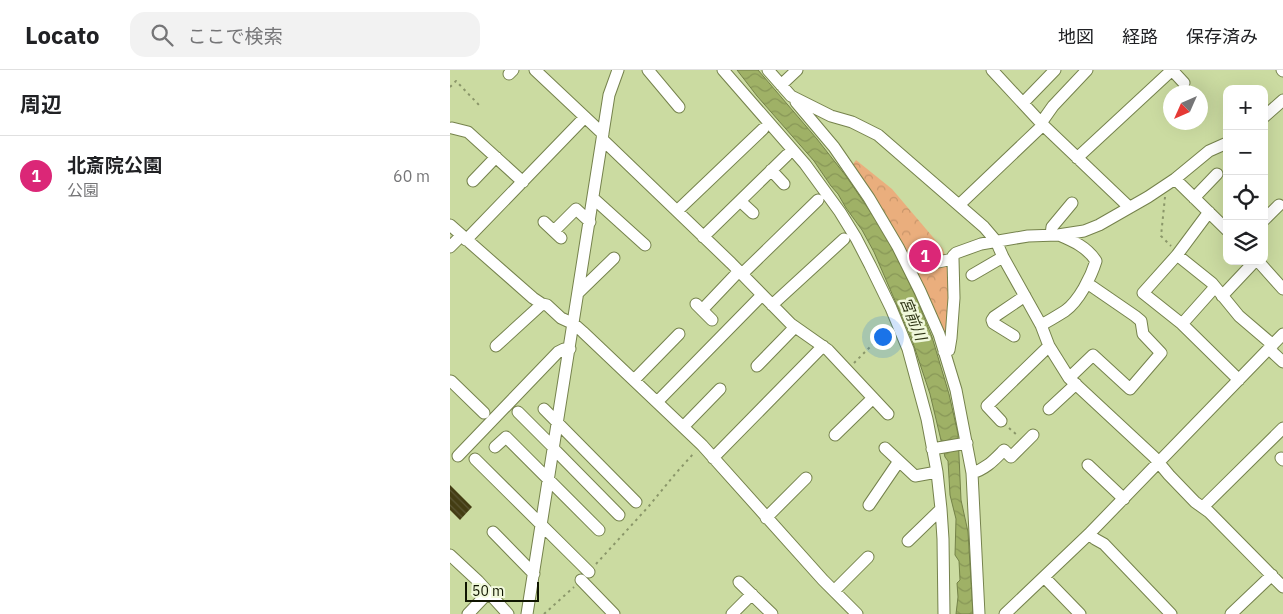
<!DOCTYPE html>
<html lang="ja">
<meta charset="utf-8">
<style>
:root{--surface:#fff;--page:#f2f2f2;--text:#202124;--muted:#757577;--line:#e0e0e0;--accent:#db2777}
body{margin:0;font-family:"IBM Plex Sans","Noto Sans JP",sans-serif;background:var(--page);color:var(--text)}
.controls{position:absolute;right:15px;top:15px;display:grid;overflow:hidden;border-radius:10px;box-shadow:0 5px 20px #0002}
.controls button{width:45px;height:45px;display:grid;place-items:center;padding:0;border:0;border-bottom:1px solid var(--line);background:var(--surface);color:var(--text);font:25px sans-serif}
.compass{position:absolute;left:713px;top:15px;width:45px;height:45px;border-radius:50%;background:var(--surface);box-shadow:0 5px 20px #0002;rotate:225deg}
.scale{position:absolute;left:15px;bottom:12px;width:74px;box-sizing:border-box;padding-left:5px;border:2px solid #101501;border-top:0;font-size:14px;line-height:18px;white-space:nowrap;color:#101501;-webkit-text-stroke:4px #f0f8db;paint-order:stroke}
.you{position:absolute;left:432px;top:266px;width:18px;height:18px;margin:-12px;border:4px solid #fff;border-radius:50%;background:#1a73e8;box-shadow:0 0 0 8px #1a73e833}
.badge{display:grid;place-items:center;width:32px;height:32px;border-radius:50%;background:var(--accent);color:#fff;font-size:16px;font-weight:700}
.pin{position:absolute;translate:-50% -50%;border:2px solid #fff;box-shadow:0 1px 5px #0006}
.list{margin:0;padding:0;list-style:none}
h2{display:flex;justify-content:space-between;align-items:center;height:65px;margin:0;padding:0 20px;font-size:21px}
h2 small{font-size:16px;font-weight:400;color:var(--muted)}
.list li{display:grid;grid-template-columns:32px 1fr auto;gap:15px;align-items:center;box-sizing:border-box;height:80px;padding:0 20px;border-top:1px solid var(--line)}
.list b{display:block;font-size:19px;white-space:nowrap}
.list p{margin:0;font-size:16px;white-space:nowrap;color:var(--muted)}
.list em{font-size:16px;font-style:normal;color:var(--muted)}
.icon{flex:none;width:28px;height:28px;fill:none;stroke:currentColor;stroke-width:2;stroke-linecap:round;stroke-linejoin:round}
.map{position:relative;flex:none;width:833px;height:544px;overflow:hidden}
header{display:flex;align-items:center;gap:30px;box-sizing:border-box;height:70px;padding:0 25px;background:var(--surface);border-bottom:1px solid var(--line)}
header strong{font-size:24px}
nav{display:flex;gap:28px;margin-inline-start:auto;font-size:18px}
.search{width:350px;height:45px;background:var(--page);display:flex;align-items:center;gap:12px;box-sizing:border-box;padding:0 18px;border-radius:15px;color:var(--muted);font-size:19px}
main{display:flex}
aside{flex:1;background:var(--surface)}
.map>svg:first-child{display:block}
</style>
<header>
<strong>Locato</strong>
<div class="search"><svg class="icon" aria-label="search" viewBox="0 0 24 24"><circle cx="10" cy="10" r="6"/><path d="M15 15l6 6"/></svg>ここで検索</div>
<nav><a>地図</a><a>経路</a><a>保存済み</a></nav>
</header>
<main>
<aside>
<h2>周辺<small></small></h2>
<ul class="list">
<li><span class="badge">1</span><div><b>北斎院公園</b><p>公園</p></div><em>60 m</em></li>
</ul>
</aside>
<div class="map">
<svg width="833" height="544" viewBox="0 0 833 544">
<defs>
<pattern id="forest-crowns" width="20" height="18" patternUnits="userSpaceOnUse" patternTransform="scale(1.25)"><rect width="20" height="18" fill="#eaae7d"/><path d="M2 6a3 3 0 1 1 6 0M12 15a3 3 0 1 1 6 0" fill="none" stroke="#c8956a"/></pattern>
<pattern id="water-waves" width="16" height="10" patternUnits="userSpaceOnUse" patternTransform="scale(1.25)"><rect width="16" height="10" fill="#9fb166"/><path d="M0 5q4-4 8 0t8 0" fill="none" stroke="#889757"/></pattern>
<pattern id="building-back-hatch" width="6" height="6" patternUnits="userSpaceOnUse" patternTransform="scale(1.25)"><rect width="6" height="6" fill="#443d13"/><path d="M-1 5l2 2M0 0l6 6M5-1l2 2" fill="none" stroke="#5b5633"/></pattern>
</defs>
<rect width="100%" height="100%" fill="#cbdba1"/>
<path fill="url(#forest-crowns)" d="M 406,90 L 442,119 L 493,179 L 498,195 L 501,226 L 495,271 L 401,97 Z"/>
<path fill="url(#water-waves)" stroke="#748248" d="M 287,0 L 308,0 L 367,69 L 396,106 L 434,162 L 450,194 L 466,227 L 482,267 L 499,324 L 508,364 L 511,430 L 518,462 L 523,544 L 506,544 L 508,527 L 507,513 L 510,510 L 509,491 L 505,485 L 506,449 L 500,425 L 498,391 L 495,387 L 480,324 L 462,270 L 424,182 L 412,160 L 396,138 L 388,124 L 381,116 L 364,91 L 307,26 Z"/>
<path fill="url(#building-back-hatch)" d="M 0,415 L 22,437 L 10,450 L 0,440 Z"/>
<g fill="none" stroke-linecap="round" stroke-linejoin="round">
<g stroke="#75824c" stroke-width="13">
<path id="minor" d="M 85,0 L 153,64
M 198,0 L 229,37
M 273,0 L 355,94 L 390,142 L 406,168 L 420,195 L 441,238 L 458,279 L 477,349 L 487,402 L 491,439 L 493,469 L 494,544
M 318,0 L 341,26 L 381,46 L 402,52 L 428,65 L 534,157 L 546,171 L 553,187 L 591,255 L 599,276 L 619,308 L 704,387 L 719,405 L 745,432 L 759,442 L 833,517
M 542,0 L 593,55 L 679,137
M 722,0 L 734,13
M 832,0 L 833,1
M 59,4 L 63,0
M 331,15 L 347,0
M 346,32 L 384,77 L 419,128 L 448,177 L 470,221 L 489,264 L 506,320 L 522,403 L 529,544
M 573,33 L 605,0
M 814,47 L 833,30
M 591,53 L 603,36 L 637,0
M 2,58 L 18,62 L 73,112
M 153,70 L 281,193 L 341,254 L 378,280 L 438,344
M 627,88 L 722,0
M 321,100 L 334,114
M 725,109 L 777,160
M 23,111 L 46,87
M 143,128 L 195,175
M 744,128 L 767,104
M 290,131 L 303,143
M 509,135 L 593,55
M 227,141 L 313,59
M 814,150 L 829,135
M 94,152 L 111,168
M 0,155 L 83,228 L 92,234 L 97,235 L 111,248 L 124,254 L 133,262 L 252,375 L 373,510 L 407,544
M 104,161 L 126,139 L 140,152
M 601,165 L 602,157 L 622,133
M 253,167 L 337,85
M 16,170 L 135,47
M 0,177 L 11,166
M 727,185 L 759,142
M 808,191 L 833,219
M 488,192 L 503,189
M 292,204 L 368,130
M 522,205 L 553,187
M 129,222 L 164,188
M 772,226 L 805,191
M 246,234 L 262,250
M 322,235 L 394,169
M 252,240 L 289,201
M 732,254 L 765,217
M 591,255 C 599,251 607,246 615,241 C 629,231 641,207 646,191 C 637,177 623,171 609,165
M 564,266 L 543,253 L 542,250 L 544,247 L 575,226
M 46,276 L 92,234
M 819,279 L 833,292
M 494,282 L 499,280 L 501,268 L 504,228 L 503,189 L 503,186 L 506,183 L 531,174 L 578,166 L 608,165 L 634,161 L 649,155 L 698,127 L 725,109 L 759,81 L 777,73
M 307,296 L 345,257
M 619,308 L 643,285 L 680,319 L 711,283 L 693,264 L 691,251 L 685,246 L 637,213
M 184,310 L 229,264
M 789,310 L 732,254 L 693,223 L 727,185 L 762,213 L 789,246 L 823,275
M 1,311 L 34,343
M 207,332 L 312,225
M 94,339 L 186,432
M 599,339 L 626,314
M 68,342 L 104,378
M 551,351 L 537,336 L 599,276
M 233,357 L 270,319
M 385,365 L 423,328
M 45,377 L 56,367 L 149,460
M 435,378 L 465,406 L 487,402
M 104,379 L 169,445
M 482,379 L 517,373
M 8,386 L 108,282 L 114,279 L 120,279
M 263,388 L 373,276
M 831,388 L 833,390
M 25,389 L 139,502
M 638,395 L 674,429
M 522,403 C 536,399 544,390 554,380 L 561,387 L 583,365
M 419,435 L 449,391
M 753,437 L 833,358
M 316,448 L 356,408
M 43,462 L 84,504
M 639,464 L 645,469 L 654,474 L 721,544
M 458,471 L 491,439
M 0,485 L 28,511 L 58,544
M 594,507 L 630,544
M 131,510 L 164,544
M 289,512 L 322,544
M 384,521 L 418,487
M 18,544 L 38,523
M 77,544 L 159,25 L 168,0
M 282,544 L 302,524
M 555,544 L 639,464 L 833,264
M 781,544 L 822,505"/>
</g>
<path stroke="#8a9669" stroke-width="2" stroke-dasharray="2.5 4" stroke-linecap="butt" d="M 0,17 L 6,11 L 29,35
M 715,127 L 711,166 L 721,176
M 404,293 L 438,259
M 559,358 L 567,365
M 146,494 L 199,436 L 226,403 L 244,383
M 94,544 L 124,517"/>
<use href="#minor" stroke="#fff" stroke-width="11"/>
</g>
<g text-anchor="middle" stroke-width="5" stroke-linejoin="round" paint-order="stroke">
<g font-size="15" font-style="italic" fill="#2d3414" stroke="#f0f8db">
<text transform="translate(463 249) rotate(68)" y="5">宮前川</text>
</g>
</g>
</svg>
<div class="controls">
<button>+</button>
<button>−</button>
<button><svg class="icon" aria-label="locate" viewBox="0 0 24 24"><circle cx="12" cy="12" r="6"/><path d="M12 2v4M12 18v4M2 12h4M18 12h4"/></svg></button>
<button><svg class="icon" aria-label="layers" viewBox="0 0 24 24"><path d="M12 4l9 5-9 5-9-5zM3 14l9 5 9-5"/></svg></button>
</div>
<svg class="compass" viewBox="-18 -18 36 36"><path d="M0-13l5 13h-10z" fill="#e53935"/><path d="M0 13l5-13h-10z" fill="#757577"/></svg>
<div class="scale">50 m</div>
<div class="you"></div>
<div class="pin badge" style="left:475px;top:186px">1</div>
</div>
</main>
